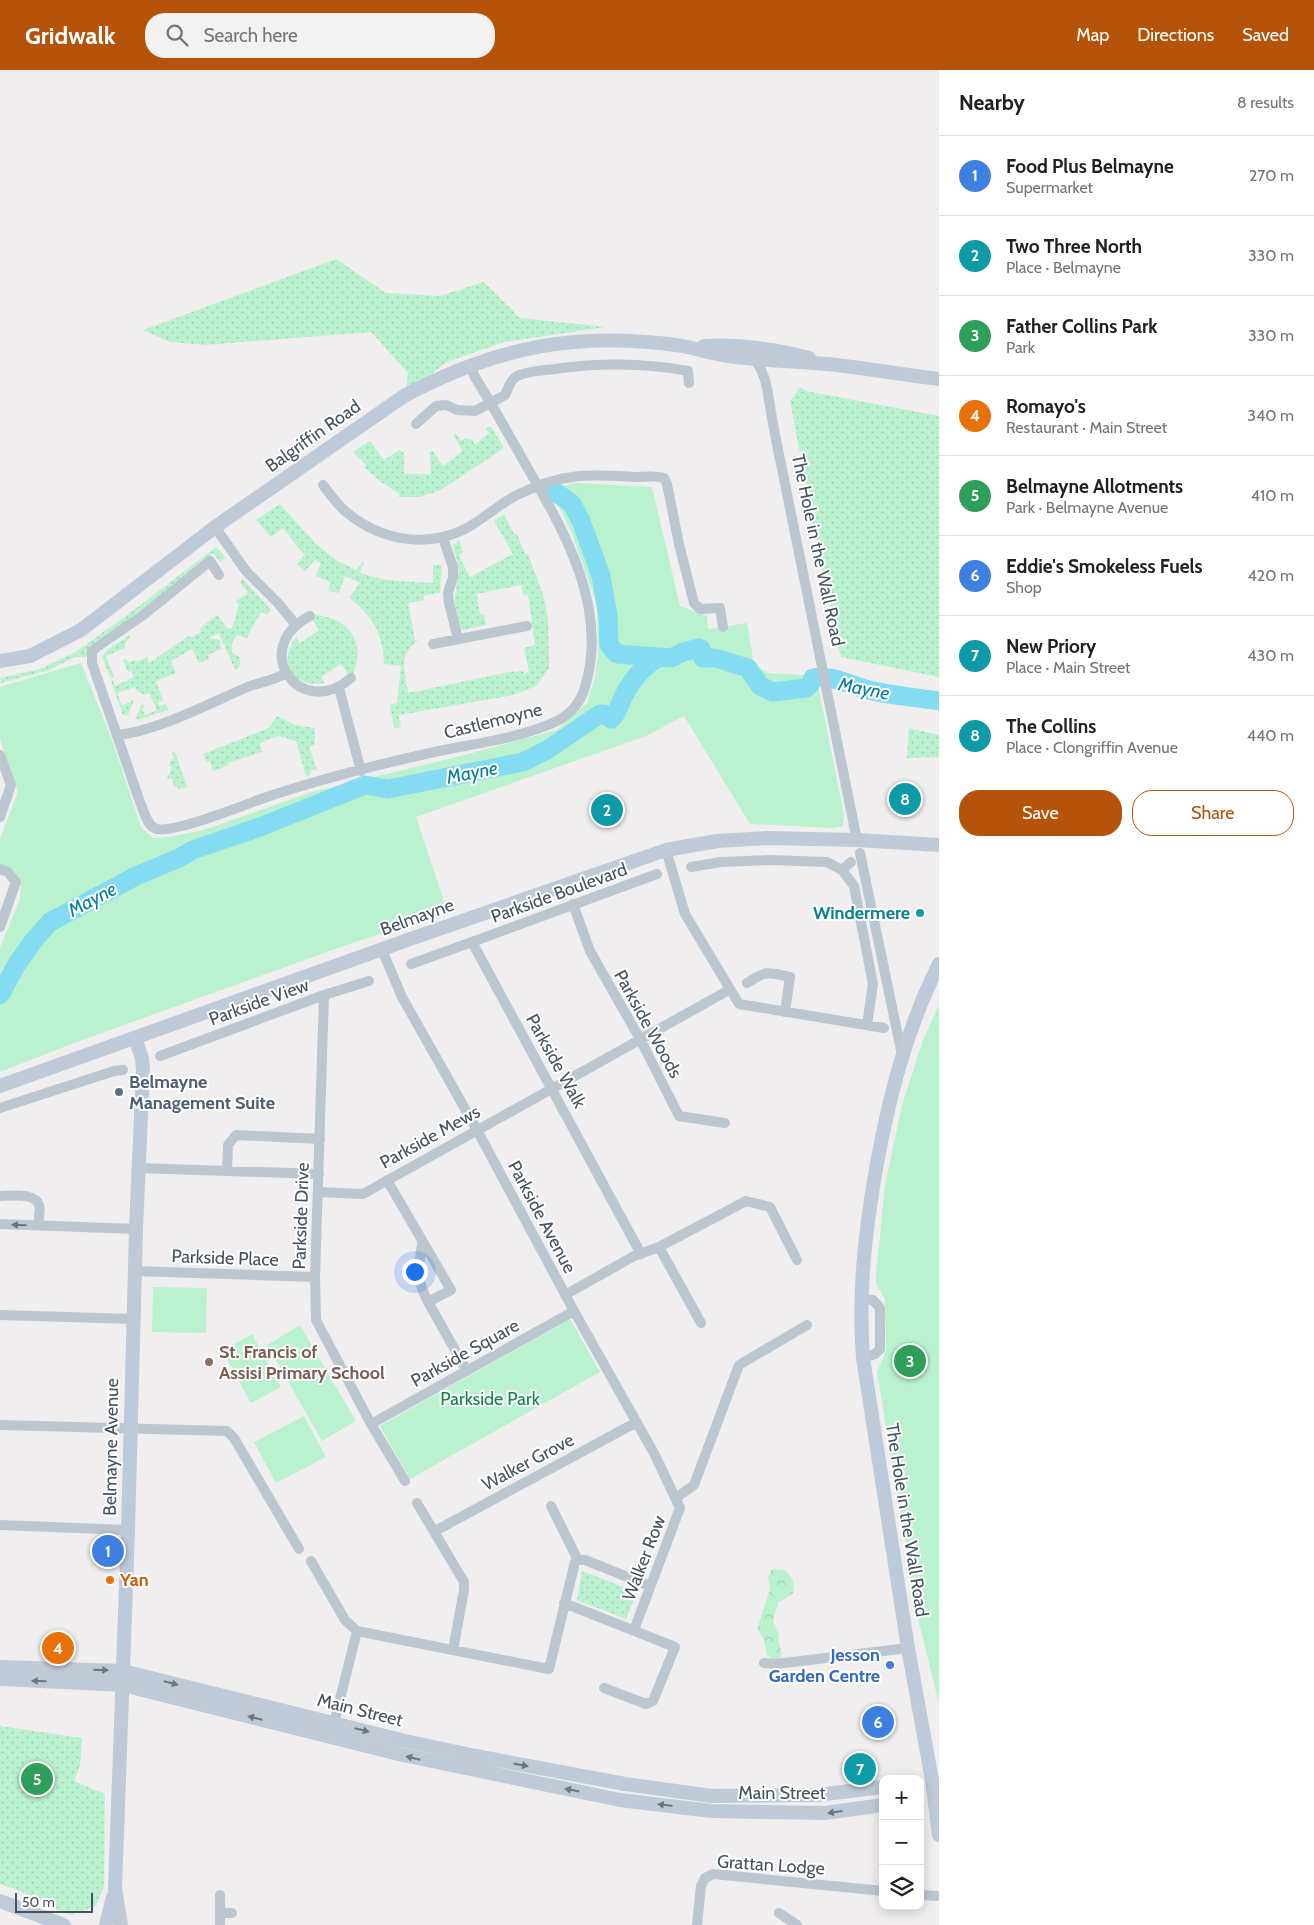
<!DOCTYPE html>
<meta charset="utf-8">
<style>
:root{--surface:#fff;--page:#f2f2f2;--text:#202124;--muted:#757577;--line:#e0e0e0;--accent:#b45309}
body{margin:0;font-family:Cabin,sans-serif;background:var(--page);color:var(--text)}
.controls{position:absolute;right:15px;bottom:15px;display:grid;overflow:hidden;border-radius:10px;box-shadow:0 2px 12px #0003}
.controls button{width:45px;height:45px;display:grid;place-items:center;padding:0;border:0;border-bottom:1px solid var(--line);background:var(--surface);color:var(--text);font:25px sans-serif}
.scale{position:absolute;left:15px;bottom:12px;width:78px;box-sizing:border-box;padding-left:5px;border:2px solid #46525d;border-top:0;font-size:14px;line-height:18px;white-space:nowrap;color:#46525d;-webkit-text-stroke:4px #fff;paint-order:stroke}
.you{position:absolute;left:414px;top:1201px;width:18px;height:18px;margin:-12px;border:4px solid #fff;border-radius:50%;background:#1a73e8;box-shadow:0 0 0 8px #1a73e833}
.badge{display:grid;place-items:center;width:32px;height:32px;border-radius:50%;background:var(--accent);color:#fff;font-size:16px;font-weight:700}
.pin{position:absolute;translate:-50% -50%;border:2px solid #fff;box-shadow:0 1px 5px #0006}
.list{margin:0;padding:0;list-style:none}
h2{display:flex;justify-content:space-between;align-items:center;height:65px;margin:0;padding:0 20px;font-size:21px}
h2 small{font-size:16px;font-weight:400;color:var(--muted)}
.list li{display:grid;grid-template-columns:32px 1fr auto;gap:15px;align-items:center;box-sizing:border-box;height:80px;padding:0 20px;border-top:1px solid var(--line)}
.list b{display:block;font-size:19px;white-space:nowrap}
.list p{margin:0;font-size:16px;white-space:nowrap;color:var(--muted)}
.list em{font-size:16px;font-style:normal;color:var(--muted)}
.actions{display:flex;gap:10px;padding:15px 20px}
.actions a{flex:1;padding:11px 0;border:1px solid var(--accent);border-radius:20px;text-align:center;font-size:18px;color:var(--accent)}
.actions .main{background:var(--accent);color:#fff}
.icon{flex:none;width:28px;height:28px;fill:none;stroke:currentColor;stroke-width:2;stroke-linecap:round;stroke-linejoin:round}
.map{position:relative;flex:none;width:939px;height:1855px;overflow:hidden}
header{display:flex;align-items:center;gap:30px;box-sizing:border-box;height:70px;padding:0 25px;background:var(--accent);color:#fff}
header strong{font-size:24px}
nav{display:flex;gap:28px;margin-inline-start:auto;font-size:18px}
.search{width:350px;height:45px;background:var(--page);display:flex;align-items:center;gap:12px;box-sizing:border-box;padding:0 18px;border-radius:20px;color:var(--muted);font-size:19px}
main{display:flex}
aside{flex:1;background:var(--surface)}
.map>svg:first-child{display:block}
</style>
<header>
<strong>Gridwalk</strong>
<div class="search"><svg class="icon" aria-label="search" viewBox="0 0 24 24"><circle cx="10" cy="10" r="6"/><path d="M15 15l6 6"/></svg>Search here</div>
<nav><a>Map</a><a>Directions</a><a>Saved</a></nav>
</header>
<main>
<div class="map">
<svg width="939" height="1855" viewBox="0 0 939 1855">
<defs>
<pattern id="grass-dots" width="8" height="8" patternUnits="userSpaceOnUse" patternTransform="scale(1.25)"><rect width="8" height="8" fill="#baf2cf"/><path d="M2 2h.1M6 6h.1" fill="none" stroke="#a1d1b4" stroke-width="1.8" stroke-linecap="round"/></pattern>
<pattern id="forest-crowns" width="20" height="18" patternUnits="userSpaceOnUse" patternTransform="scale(1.25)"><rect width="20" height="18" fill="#baf2cf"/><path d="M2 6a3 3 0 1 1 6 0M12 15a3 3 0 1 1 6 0" fill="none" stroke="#a1d1b4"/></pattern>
</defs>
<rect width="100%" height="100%" fill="#f1eeef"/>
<path fill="url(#grass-dots)" d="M 336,189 L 386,223 L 440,226 L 484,212 L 520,248 L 606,257 L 504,272 L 447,292 L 406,323 L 408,303 L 371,262 L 205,275 L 170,272 L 143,260 Z
M 800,317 L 806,321 L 939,346 L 939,607 L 841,587 L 832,552 L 790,331 Z
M 491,356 L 504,378 L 441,420 L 420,427 L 398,427 L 400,424 L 381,412 L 364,397 L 366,395 L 353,382 L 370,371 L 384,390 L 399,380 L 404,383 L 404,404 L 431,404 L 430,382 L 433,381 L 443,396 L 463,381 L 453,365 L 456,364 L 460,370 L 463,370 L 464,368 L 474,370 L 473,372 L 476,374 L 489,363 L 486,359 Z
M 280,434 L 316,474 L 336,490 L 356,500 L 364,491 L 360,503 L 386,510 L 433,513 L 433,495 L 442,495 L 440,523 L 424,525 L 424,530 L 408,533 L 415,570 L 418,570 C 397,589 405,598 408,623 L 514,601 L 514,602 L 523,601 L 524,605 L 529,601 L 524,578 L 535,575 L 528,525 L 524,526 L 521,515 L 477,524 L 480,544 L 484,544 L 486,555 L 463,560 L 459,557 L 454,533 L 459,498 L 453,475 L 459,470 L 463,481 L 459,486 L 470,507 L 513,484 L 494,451 L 504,444 L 514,464 L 517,464 L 525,484 L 528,484 L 544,527 L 548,550 L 549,598 L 536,616 L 514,625 L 399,645 L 401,657 L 394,658 L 390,635 L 397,633 L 401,596 L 384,594 C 384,566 372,544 349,528 L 360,513 L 345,506 L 339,523 L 328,521 L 330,512 L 316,506 L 321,493 L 315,490 L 305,501 L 297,494 L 305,484 L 300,480 L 283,458 L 271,467 L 256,450 Z
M 216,477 L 226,488 L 220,492 L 213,483 L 131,548 L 91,576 L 86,587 L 75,587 L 49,600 L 1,613 L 0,608 L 40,599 L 74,583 L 130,543 Z
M 243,509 L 271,540 L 267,545 L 262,542 L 256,550 L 247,568 L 237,565 L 232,573 L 232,583 L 240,587 C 241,593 240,597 235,600 L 219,563 L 210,568 L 220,570 L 221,579 L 208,585 L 209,589 L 199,593 L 192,579 L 171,591 L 176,603 L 156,611 L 163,630 L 158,632 L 159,636 L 166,634 L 168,640 L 138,650 L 136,648 L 142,633 L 145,637 L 142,639 L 145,645 L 157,640 L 149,623 L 145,625 L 137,621 L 135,617 L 117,623 L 122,635 L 131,632 L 132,629 L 134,630 L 128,645 L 123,645 L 111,611 L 113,610 L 115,616 L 134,607 L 132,601 L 128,602 L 123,590 L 126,589 L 129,593 L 135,590 L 136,592 L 147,587 L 149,593 L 190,565 L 192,567 L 201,562 L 199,559 L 217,545 L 228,559 L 232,558 L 239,535 L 236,531 L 248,523 L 240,512 Z
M 317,545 C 353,549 367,577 351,608 L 341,594 L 321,607 L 325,613 C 294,619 276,593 296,567 L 300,573 L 319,560 L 310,546 Z
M 130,565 L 130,567 L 125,573 L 125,578 L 106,586 L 114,607 L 111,609 L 102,587 L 107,580 Z
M 277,646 L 295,655 L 315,658 L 315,675 L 309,677 L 317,699 L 310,701 L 311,705 L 306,706 L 296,671 L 278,666 L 260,673 L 262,682 L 228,693 L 229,695 L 213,701 L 210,691 L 206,692 L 203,684 L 269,658 Z
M 909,658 L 939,665 L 939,687 L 907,688 Z
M 175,682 L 187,717 L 178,719 L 177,716 L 174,717 L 172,708 L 167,709 L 172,697 L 169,696 L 171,690 L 174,688 L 172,683 Z
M 582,1501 L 637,1522 L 626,1549 L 577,1530 Z
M 0,1656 L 82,1668 L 80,1696 L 74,1711 L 105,1724 L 104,1817 L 96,1836 L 71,1845 L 64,1843 L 20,1821 L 0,1814 Z"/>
<path fill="url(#forest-crowns)" d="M 772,1499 L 785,1500 C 793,1508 795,1512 793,1523 L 778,1533 L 773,1551 L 779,1565 L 778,1570 L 782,1584 L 780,1589 L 773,1589 L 767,1585 L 764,1570 L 757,1559 L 770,1519 L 768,1507 Z"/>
<path fill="#baf2cf" d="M 574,413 L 652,417 L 680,536 L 707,546 L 708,559 L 747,553 L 754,594 L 768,603 L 816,606 L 844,745 L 843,756 L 833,758 L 750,754 L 684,646 L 646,666 L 416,747 L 446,837 L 411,854 L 352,873 L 74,973 L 0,1002 L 0,878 L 20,829 L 21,811 L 13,800 L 0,794 L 0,769 L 18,722 L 0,669 L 0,617 L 81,593 L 112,670 L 141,757 L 153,768 L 169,767 L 204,760 L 312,722 L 465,685 L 557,660 L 587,633 L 595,607 L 598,586 L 597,535 L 573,466 L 551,420 Z
M 939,935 L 939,1634 L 918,1548 L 877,1302 L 886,1280 L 885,1230 L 876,1213 L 876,1204 L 885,1115 L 902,1035 L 923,970 Z
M 153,1217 L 207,1218 L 206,1263 L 152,1262 Z
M 570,1249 L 600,1302 L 410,1409 L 380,1356 Z
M 300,1255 L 356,1351 L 322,1371 L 267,1275 Z
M 252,1264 L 281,1317 L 251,1333 L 222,1281 Z
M 304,1346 L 326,1387 L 276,1413 L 254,1372 Z"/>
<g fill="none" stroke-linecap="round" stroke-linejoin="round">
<path stroke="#84dcf2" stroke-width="19" d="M 554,421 L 572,434 L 581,451 L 601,506 L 608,546 L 609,575 L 617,584 L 671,588 L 683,582 L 699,578 L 701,579 L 701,584 L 703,588 L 715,588 L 748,598 L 760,616 L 773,622 L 806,618 L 810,615 L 813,608 C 831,604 852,616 869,620 C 892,626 916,627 939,631
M 0,925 L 17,894 L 34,870 L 50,852 L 136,806 L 179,788 L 193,780 L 260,757 L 365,715 L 388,719 L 523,692 L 547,680 L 600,644 L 604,644 L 611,649 C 617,645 618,638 621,632 C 628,615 641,597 658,588"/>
<path stroke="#bcc6cf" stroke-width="10" d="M 754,289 C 766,304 767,318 770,336 C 773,356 777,375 781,394 L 857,770
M 416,354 L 436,336 L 446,335 L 457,340 L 475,341 L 505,325 C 508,319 510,310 517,306 C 528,301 543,300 555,299 C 598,293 645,293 688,301 L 689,313
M 323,415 C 330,424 337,434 345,441 C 379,470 425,479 465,459 C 484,449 500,433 519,424 C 563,403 587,404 634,407 C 644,407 653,405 664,408 L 667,414 L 679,474 L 694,533 L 700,539 L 720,538 L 723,557
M 215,457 L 246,501 L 278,533 L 295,554
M 443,468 L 453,497 L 453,507 L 448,523 L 449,533 L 458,569
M 219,505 L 210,491 L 142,546 L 97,577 L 92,582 L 92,593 L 140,732 C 144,741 147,757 157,759 C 174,763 242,736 261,729 C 319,709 380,694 439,681 C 478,673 521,668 557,651 C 570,645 581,632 585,617 C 609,539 565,462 527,397 C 510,367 493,336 475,307 L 470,295
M 310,546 C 248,578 300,652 351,608
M 433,574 L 527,556
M 339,618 L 361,701
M 118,665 C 158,661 212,632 250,616 C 262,612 275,610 286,603
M 0,685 L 11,715 L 0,747
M 666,780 L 685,844 L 739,934 L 884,958
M 860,783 L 902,985
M 691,797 L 721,792 L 770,790 L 827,792 L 842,800 L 854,816 L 873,914 L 867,955
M 0,799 L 8,802 L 16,812 L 0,857
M 842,800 L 851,792
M 573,834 L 590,881 L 640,969 L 679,1046 L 725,1053
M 472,872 L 657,804
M 382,880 L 402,927 L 477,1060 L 574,1241 L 655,1385 L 680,1438 L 634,1560
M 411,894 L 472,872 L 641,1184
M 747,913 C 767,900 767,902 790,907 L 785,942
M 324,925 L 315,1207 L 316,1250 L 371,1354 L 405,1411
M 160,986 L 324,925 L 369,911
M 0,1038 L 114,1001 L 123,1000
M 138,1098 L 319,1104
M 227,1101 L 228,1075 L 236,1065 L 320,1069
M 387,1110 L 451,1220 L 428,1232 L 467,1301
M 318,1122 L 363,1124 L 729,920
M 0,1126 C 10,1126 35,1122 39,1135 C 41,1140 38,1150 38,1155
M 0,1154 L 136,1159
M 422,1173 C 419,1200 415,1207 428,1232
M 659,1177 L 701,1253
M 135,1201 L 315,1207
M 565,1225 L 634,1186 L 659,1177 L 746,1131 L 770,1137 L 797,1190
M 861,1229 L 873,1230 L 880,1238 L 880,1279 L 875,1284 L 863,1288
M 0,1245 L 133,1249
M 371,1354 L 574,1241
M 0,1355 L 227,1361 L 234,1368 L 299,1479
M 677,1427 L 694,1415 L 739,1295 L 807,1255
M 417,1433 L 464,1512 L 464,1520 L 453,1580
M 551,1436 L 578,1490
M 0,1455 L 128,1460
M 435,1461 L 637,1352
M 311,1491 L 345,1550 L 357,1561 L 334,1653
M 564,1533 L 675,1577 L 653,1631 L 646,1634 L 604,1618
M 357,1561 L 549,1599 L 575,1492 L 578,1490 L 585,1490 L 650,1516
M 764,1593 L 776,1594 L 908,1578
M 920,1825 L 939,1826
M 220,1843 L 232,1843
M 779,1843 L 797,1855
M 220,1855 L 220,1825
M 697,1855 L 701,1816 L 705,1808 L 713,1804 L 883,1821"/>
<path stroke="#becad7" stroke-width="14" d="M 704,276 C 740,274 775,279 809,288
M 0,591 L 30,586 L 81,560 L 215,457 L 404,326 C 497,276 579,261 683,276 C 698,279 713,284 728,286 C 764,291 801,291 837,295 C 871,299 905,305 939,309
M 939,894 C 906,960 889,1027 876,1099 C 865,1162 858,1224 863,1288 L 908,1578 L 932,1710 L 939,1765
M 0,1016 L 416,867 L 666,780 L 717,771 L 768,768 L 857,770 L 939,775
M 0,1597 L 123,1601 L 405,1671 L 476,1686 L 625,1714 L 712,1726 L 816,1725 L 883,1717
M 0,1609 L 123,1615 L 403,1685 L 620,1730 L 711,1741 L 825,1743 L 883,1735
M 0,1831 L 64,1855
M 106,1855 L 113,1827
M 121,1855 L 115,1819 L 128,1460 L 136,1159 L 143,1000 L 142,988 L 135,968"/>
</g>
<defs><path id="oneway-solid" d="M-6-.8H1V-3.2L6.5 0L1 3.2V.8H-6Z" transform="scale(1.25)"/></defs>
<use fill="#69757f" href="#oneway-solid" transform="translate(19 1155) rotate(-178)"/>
<g fill="#6a7682">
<use href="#oneway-solid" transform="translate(101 1600) rotate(2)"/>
<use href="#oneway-solid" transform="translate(39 1611) rotate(-178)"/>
<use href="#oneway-solid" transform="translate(171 1613) rotate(14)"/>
<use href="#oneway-solid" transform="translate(255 1648) rotate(-166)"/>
<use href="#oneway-solid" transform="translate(362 1660) rotate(14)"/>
<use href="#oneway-solid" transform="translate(413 1688) rotate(-167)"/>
<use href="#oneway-solid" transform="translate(521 1695) rotate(11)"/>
<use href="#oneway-solid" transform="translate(572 1720) rotate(-169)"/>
<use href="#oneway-solid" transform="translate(665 1735) rotate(-173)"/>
<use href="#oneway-solid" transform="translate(835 1742) rotate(172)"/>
</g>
<circle fill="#0f9aa8" stroke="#fff" stroke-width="2" cx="920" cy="843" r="5"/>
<circle fill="#5c6f8a" stroke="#fff" stroke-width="2" cx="119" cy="1022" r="5"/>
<circle fill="#8d6e63" stroke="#fff" stroke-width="2" cx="209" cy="1292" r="5"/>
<circle fill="#e8710a" stroke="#fff" stroke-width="2" cx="110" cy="1510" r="5"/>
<circle fill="#3f7fe0" stroke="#fff" stroke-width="2" cx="890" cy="1595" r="5"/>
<g text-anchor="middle" stroke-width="4" stroke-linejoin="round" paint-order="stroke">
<g font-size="18" fill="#46525d" stroke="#fff">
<text transform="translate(313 366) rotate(-35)" y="6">Balgriffin Road</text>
<text transform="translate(818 480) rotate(78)" y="6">The Hole in the Wall Road</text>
<text transform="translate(493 651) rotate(-14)" y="6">Castlemoyne</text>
<text transform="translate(559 823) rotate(-20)" y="6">Parkside Boulevard</text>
<text transform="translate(417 847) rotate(-20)" y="6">Belmayne</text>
<text transform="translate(259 932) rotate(-20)" y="6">Parkside View</text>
<text transform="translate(648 954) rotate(61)" y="6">Parkside Woods</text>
<text transform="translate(556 991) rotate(61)" y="6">Parkside Walk</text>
<text transform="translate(430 1067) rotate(-29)" y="6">Parkside Mews</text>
<text transform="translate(301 1146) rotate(-88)" y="6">Parkside Drive</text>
<text transform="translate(542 1147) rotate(62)" y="6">Parkside Avenue</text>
<text transform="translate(225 1188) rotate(2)" y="6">Parkside Place</text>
<text transform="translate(465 1283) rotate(-29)" y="6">Parkside Square</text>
<text transform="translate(111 1377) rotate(-89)" y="6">Belmayne Avenue</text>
<text transform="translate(528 1392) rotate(-28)" y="6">Walker Grove</text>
<text transform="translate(907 1450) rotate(81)" y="6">The Hole in the Wall Road</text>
<text transform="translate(644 1488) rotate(-69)" y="6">Walker Row</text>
<text transform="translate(360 1640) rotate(14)" y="6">Main Street</text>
<text x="782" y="1729">Main Street</text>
<text transform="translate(771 1795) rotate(4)" y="6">Grattan Lodge</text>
</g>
<g font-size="18" font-weight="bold" fill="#0d838f" stroke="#fff" text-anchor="end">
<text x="910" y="849">Windermere</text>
</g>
<g font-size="18" font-weight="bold" fill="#4e5e75" stroke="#fff" text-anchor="start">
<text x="129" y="1018">Belmayne<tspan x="129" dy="21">Management Suite</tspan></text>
</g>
<g font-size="18" font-weight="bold" fill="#785e54" stroke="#fff" text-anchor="start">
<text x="219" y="1288">St. Francis of<tspan x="219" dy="21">Assisi Primary School</tspan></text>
</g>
<g font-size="18" fill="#118449" stroke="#fff">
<text x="490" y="1335">Parkside Park</text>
</g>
<g font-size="18" font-weight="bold" fill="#c56008" stroke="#fff" text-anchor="start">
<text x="120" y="1516">Yan</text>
</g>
<g font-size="18" font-weight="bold" fill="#366cbe" stroke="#fff" text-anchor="end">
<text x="880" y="1591">Jesson<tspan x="880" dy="21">Garden Centre</tspan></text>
</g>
<g font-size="19" font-style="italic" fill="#057d9b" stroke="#fff">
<text transform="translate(864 618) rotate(11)" y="7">Mayne</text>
<text transform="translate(472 702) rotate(-11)" y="7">Mayne</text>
<text transform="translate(92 829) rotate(-28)" y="7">Mayne</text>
</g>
</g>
</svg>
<div class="controls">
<button>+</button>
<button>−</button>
<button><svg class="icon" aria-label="layers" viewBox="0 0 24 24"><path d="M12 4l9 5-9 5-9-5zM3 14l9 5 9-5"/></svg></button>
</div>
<div class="scale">50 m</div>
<div class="you"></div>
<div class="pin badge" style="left:108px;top:1481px;background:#3f7fe0">1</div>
<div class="pin badge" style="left:607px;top:740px;background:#0f9aa8">2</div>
<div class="pin badge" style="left:910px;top:1291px;background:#2e9e5b">3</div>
<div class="pin badge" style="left:58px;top:1578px;background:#e8710a">4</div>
<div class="pin badge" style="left:37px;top:1709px;background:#2e9e5b">5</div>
<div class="pin badge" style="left:878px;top:1652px;background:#3f7fe0">6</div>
<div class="pin badge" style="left:860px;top:1699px;background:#0f9aa8">7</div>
<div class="pin badge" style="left:905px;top:729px;background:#0f9aa8">8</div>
</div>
<aside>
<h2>Nearby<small>8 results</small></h2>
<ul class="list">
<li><span class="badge" style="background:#3f7fe0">1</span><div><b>Food Plus Belmayne</b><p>Supermarket</p></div><em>270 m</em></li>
<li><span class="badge" style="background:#0f9aa8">2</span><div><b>Two Three North</b><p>Place · Belmayne</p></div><em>330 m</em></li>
<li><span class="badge" style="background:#2e9e5b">3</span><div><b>Father Collins Park</b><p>Park</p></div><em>330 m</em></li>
<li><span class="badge" style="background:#e8710a">4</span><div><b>Romayo's</b><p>Restaurant · Main Street</p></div><em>340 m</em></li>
<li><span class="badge" style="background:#2e9e5b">5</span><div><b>Belmayne Allotments</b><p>Park · Belmayne Avenue</p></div><em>410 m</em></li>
<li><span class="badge" style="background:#3f7fe0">6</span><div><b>Eddie's Smokeless Fuels</b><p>Shop</p></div><em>420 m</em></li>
<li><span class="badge" style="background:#0f9aa8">7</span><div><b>New Priory</b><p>Place · Main Street</p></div><em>430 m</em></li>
<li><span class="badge" style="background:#0f9aa8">8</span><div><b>The Collins</b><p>Place · Clongriffin Avenue</p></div><em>440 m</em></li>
</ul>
<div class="actions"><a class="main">Save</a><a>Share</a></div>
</aside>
</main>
